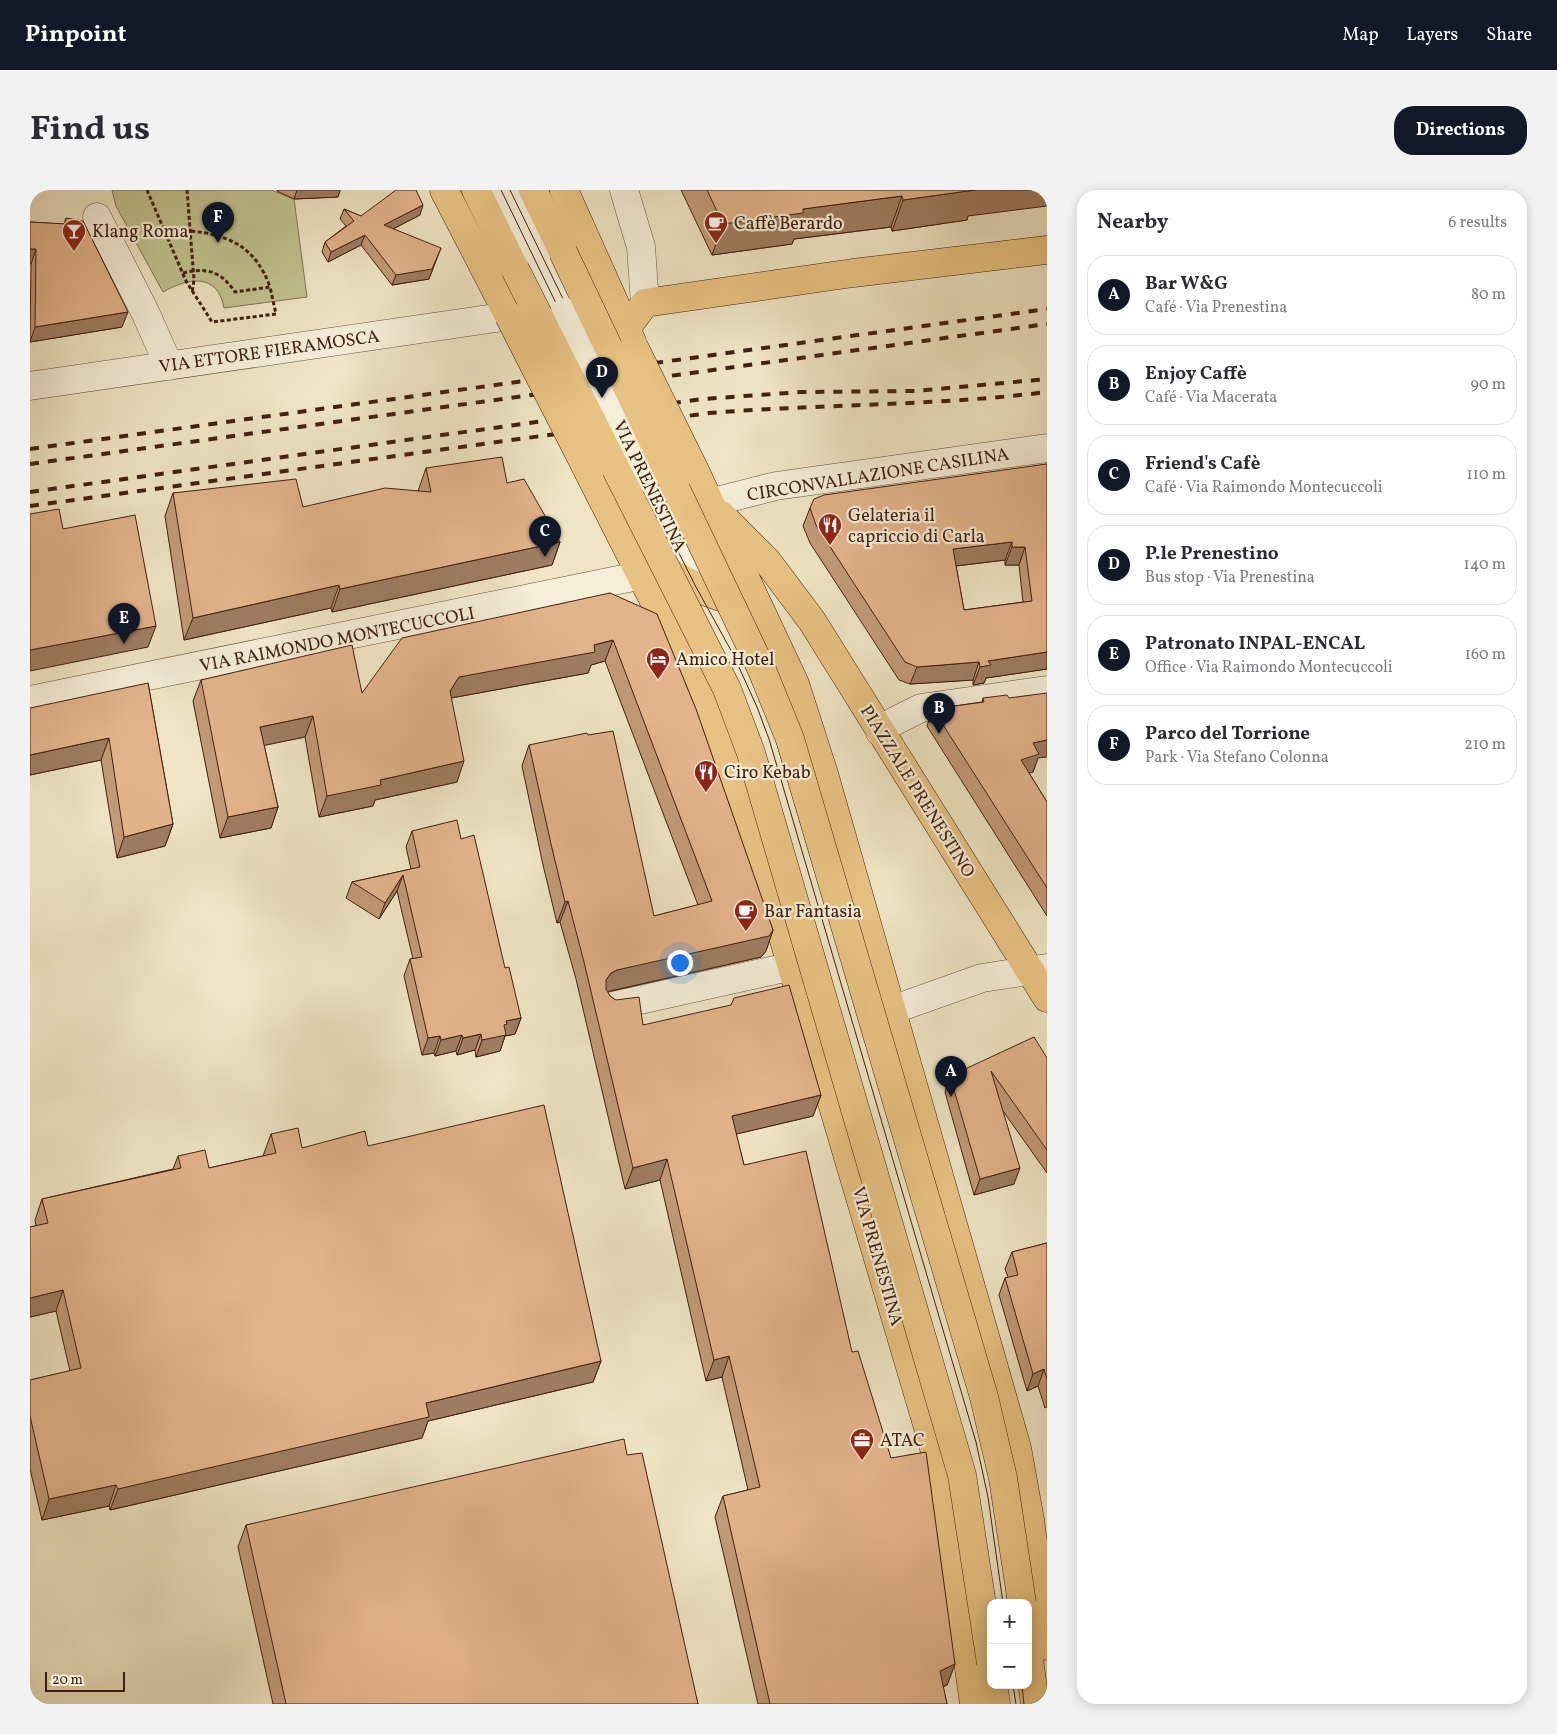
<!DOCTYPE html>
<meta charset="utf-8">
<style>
:root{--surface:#fff;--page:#f2f2f3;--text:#2b2b33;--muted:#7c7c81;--line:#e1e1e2;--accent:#111827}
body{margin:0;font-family:Vollkorn,serif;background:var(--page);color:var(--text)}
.controls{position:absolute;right:15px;bottom:15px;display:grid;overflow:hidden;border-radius:10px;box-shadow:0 2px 12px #0003}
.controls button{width:45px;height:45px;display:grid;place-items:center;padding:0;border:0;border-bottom:1px solid var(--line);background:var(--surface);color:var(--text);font:25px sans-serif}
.scale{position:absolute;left:15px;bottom:12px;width:80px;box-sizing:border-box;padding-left:5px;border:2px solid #422011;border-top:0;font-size:14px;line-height:18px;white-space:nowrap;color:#422011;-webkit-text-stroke:4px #f5eed9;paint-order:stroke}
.you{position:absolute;left:649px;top:772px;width:18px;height:18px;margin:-12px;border:4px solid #fff;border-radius:50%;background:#1a73e8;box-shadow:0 0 0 8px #1a73e833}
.badge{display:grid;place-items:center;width:32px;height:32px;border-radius:50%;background:var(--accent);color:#fff;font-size:16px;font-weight:700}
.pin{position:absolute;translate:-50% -41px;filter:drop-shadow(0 1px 2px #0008)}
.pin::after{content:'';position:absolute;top:26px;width:18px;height:15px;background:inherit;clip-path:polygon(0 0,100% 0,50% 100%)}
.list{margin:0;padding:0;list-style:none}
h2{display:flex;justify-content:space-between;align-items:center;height:65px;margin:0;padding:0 20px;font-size:21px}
h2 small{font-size:16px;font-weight:400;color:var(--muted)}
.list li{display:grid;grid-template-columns:32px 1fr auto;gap:15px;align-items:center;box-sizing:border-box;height:80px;margin:0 10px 10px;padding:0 10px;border:1px solid var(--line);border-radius:20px}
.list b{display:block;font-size:19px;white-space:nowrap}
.list p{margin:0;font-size:16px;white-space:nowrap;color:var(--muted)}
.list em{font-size:16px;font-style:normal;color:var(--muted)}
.map{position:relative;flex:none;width:1017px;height:1514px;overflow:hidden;border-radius:20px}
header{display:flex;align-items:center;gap:30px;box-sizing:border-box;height:70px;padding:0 25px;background:var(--accent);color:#fff}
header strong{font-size:24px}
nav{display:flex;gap:28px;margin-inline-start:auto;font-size:18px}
.intro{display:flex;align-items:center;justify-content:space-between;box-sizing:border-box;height:120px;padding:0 30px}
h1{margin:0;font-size:35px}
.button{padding:12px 22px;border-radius:20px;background:var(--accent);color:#fff;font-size:18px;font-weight:700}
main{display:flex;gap:30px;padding:0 30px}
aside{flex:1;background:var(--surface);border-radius:20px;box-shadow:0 2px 12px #0003}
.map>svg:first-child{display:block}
</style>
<header>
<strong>Pinpoint</strong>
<nav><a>Map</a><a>Layers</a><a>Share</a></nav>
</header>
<div class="intro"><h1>Find us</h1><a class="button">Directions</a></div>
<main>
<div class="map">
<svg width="1017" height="1514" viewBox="0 0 1017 1514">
<rect width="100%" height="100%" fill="#efe5c4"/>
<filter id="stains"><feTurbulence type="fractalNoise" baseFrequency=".004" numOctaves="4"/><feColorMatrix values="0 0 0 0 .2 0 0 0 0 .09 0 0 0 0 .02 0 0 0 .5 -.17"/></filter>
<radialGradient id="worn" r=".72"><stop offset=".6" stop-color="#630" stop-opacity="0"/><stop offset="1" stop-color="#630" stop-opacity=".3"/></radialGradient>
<path fill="#c1c28f" stroke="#827150" d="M 82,0 L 241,0 L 264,9 L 277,107 L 194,118 C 188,82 157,88 133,102 L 86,16 Z"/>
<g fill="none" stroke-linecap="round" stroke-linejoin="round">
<g stroke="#6d513e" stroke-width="29">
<path id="minor" d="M 475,0 L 535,122
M 594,0 L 611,57 L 615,113
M 67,27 L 116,124 L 139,176
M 0,196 L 479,126 L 509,94 L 516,83
M 616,287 L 662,380
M 626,375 C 661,376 678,344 679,313 L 746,296 L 1017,258
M 0,510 L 613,385
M 850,542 L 863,532 L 891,518 L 1017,500
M 583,816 L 763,776
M 862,820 L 952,788 L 1017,778"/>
</g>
<g stroke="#422011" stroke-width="29">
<path id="major" d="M 414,0 L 479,126
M 534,0 L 602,152
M 596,139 L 615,113 L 823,83 L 1017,60
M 665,281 L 765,494 L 794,584 L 987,1258 L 1000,1330 L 1017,1456
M 559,283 L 683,527 L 717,625 L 907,1268 L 916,1313 L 944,1514
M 691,325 L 737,371 L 782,431 L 1017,808
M 628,376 L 677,402 L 716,416"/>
</g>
<g stroke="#422011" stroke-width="29">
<path id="highway" d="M 446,0 L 485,79
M 503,0 L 533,62
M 998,1461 L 1005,1514
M 963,1495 L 966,1514"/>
</g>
<path stroke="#422011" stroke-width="3" stroke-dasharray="4 2.5" stroke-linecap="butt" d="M 117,0 L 156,91 L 182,132 L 246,124 L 240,97
M 157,0 L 164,90 L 162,103
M 153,83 C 176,77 191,81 205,102 L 240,97 C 226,58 201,45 160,41"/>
<use href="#minor" stroke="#f5eed9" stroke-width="28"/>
<use href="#major" stroke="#e8c282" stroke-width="28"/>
<use href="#highway" stroke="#e8c282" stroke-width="28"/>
<path stroke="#422011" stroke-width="1" d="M 471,0 L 608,282 L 666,397 L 703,464 L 727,517 L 739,549 L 946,1252 L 958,1307 L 973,1413
M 480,0 L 653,355
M 739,527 L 927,1160
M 951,1242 L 966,1306 L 981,1413
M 983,1495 L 986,1514
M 992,1495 L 994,1514"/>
<path stroke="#422011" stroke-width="4" stroke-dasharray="9 9" stroke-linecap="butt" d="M 0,259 L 1017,119
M 0,274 L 1017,134
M 0,302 L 673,209 L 771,202 L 886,201 L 1017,189
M 0,316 L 679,223 C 792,214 905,216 1017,202"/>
<g stroke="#6d513e" stroke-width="29" stroke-linecap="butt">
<path id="minor-bridge" d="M 535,122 L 616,287"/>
</g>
<g stroke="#422011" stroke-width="29" stroke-linecap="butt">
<path id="major-bridge" d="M 479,126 L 559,283
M 604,157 L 665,281"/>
</g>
<g stroke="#422011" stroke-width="29" stroke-linecap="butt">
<path id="highway-bridge" d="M 533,62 L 732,480 L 760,549 L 954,1207 L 973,1288 L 992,1413
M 485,79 L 697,499 L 721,563 L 932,1285 L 961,1473"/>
</g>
<use href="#minor-bridge" stroke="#f5eed9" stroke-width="28"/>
<use href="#major-bridge" stroke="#e8c282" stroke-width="28"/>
<use href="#highway-bridge" stroke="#e8c282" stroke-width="28"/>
</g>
<path fill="#c39a78" stroke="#422011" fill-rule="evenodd" d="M 247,0 L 310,0 L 308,7 L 264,9 L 247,1 Z
M 651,0 L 1017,0 L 938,26 L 937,30 L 862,41 L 861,37 L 764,49 L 762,54 L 682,65 Z
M 314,19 L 331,26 L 390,25 L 363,39 L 407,67 L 399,89 L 362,95 L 331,55 L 298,72 L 292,62 L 295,52 L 316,36 L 310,29 Z
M 36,28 L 92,137 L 0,152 L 1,74 L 0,32 L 34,34 Z
M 1017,274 L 1017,479 L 956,488 L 954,493 L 943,495 L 943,490 L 880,494 L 869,490 L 780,353 L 773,336 L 780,318 ZM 975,370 L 975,375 L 989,375 L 993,412 L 934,420 L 926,376 Z
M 396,278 L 477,293 L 530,352 L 522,375 L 302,422 L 301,418 L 154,450 L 135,326 L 143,303 L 273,317 L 388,301 Z
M 580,403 L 743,740 L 736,761 L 731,767 L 577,802 L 580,806 L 613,835 L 791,905 L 783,926 L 706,944 L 714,975 L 822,1162 L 925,1474 L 917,1495 L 913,1497 L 917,1514 L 728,1514 L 685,1327 L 693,1306 L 718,1300 L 692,1187 L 676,1191 L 630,990 L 595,999 L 546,789 L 530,732 L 527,733 L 513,675 L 492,576 L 499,555 L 624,726 L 668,715 L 575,471 L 561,475 L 558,483 L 421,508 L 427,592 L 345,610 L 343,616 L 289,627 L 275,547 L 234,555 L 248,617 L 241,638 L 190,648 L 163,511 L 171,490 L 332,503 Z
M 118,493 L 143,634 L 135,656 L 87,668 L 71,570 L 0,585 Z
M 953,508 L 1008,568 L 1003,582 L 999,583 L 1017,612 L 1017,726 L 897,536 L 903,519 L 952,512 Z
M 382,641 L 431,649 L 491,828 L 485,844 L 475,846 L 470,861 L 446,867 L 445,860 L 427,865 L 426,861 L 405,866 L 404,863 L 392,865 L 374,786 L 380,769 L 383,769 L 367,701 L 349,729 L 316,708 L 322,692 L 381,679 L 376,657 Z
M 1017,868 L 1017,983 L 973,921 L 984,994 L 944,1005 L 915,902 L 920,886 Z
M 241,944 L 272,958 L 338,956 L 571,1171 L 563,1192 L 398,1231 L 392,1248 L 80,1320 L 79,1316 L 12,1330 L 0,1279 L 0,1190 L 40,1181 L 26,1121 L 0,1127 L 0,1037 L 6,1036 L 5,1030 L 12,1009 L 143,979 L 148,966 L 179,978 L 233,966 Z
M 1017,1053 L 1017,1217 L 1015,1218 L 1008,1196 L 997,1201 L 969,1105 L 975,1088 L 978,1087 L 975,1079 L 982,1062 Z
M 597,1265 L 668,1514 L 243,1514 L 208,1357 L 216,1335 Z"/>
<path fill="#9f7d61" stroke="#422011" d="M 267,0 L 310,0 L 308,7 L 264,9 Z
M 945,0 L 1017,0 L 1017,16 L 938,26 L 937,30 L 862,41 L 873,10 Z
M 872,6 L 861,37 L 764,49 L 762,54 L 682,65 L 693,34 L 773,19 Z
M 393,15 L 390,25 L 351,45 L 354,35 Z
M 335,45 L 331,55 L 298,72 L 301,62 Z
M 411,58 L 399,89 L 362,95 L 366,85 Z
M 0,59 L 6,59 L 1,74 L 0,74 Z
M 98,122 L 92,137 L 0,152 L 5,137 Z
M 530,352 L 522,375 L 302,422 L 310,399 Z
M 982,352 L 975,370 L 917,377 L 923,359 Z
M 982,357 L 995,357 L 989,375 L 975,375 Z
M 309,395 L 301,418 L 154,450 L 163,428 Z
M 126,436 L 118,457 L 0,481 L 0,460 Z
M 583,450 L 575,471 L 561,475 L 558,483 L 421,508 L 420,501 L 429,487 L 564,455 Z
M 1017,462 L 1017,479 L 956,488 L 954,493 L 943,495 L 950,477 L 958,471 Z
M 949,472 L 943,490 L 880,494 L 887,477 Z
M 283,526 L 275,547 L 222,558 L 230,537 Z
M 79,548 L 71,570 L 0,585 L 0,565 Z
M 1017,550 L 1017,567 L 1008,568 L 1003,582 L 985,587 L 991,570 L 1003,553 Z
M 434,571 L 427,592 L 345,610 L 343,616 L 289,627 L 297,606 L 350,590 Z
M 248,617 L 241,638 L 190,648 L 198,627 Z
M 143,634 L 135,656 L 87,668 L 94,647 Z
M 373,685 L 367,701 L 349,729 L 355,713 Z
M 538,711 L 530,732 L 527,733 L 535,712 Z
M 743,740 L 736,761 L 731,767 L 580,801 L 573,804 L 576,790 L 581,783 L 587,780 Z
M 491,828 L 485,844 L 475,846 L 470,861 L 446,867 L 452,850 L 474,835 L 476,831 Z
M 451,844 L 445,860 L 427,865 L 433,848 Z
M 432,845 L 426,861 L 405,866 L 411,850 Z
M 410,846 L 404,863 L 392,865 L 398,848 Z
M 791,905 L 783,926 L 694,947 L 702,926 Z
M 637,969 L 630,990 L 595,999 L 603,978 Z
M 990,978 L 984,994 L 944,1005 L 950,989 Z
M 33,1100 L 26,1121 L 0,1127 L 0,1108 Z
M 699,1166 L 692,1187 L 676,1191 L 684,1170 Z
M 571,1171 L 563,1192 L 398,1231 L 392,1248 L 80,1320 L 88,1299 L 396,1213 Z
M 1014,1179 L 1008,1196 L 997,1201 L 1003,1184 Z
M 86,1295 L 79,1316 L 12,1330 L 19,1309 Z
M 925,1474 L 917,1495 L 902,1502 L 910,1481 Z"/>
<path fill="#e3b38b" stroke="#422011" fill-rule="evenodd" d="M 366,0 L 386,0 L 393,15 L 354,35 L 411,58 L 402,79 L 366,85 L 335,45 L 301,62 L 295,52 L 324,31 L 314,19 L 331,26 Z
M 677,0 L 945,0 L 873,10 L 872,6 L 773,19 L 773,23 L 693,34 Z
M 36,28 L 53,31 L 98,122 L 5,137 L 6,59 L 0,59 L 0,32 L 36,34 Z
M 472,267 L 477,293 L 494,289 L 530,352 L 310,399 L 309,395 L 163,428 L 143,303 L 266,289 L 273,317 L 355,298 L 401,302 L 396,278 Z
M 1017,274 L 1017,462 L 958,471 L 961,475 L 950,477 L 949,472 L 887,477 L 875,472 L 786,335 L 780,318 L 784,309 L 794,305 ZM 982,352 L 982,357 L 995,357 L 1002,411 L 934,420 L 923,359 Z
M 29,319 L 33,339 L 105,325 L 126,436 L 0,460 L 0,324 Z
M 580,403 L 627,424 L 666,519 L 743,740 L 739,746 L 587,780 L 581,783 L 576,790 L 576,799 L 580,806 L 586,810 L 609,807 L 613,835 L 701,815 L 704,808 L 759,795 L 791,905 L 702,926 L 714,975 L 776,961 L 822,1162 L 828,1161 L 861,1268 L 896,1262 L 925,1474 L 910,1481 L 917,1514 L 740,1514 L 693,1306 L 730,1297 L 699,1166 L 684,1170 L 637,969 L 603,978 L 553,768 L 538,711 L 535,712 L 521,654 L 499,555 L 557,543 L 558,545 L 583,541 L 624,726 L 682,711 L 583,450 L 564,455 L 565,462 L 429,487 L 420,501 L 434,571 L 350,590 L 351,595 L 297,606 L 283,526 L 230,537 L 248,617 L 198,627 L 171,490 L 322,455 L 332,503 L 372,448 Z
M 118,493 L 143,634 L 94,647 L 79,548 L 0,565 L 0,518 Z
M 1017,503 L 1017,550 L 1003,553 L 1009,564 L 991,570 L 1017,612 L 1017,698 L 903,519 L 954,512 L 953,508 L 977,505 L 979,508 Z
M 427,630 L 431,649 L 444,645 L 475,778 L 479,777 L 491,828 L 476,831 L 477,834 L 474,835 L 476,845 L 452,850 L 451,844 L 433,848 L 432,845 L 411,850 L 410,846 L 398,848 L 380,769 L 392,767 L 373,685 L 355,713 L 322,692 L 390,677 L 382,641 Z
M 1004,847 L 1017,868 L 1017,960 L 961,881 L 990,978 L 950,989 L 920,886 Z
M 514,915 L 571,1171 L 396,1213 L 399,1227 L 88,1299 L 86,1295 L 19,1309 L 0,1226 L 0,1190 L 51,1178 L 33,1100 L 0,1108 L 0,1037 L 18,1033 L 12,1009 L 151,978 L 148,966 L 175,960 L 179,978 L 246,963 L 241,944 L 268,938 L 272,958 L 335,941 L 338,956 Z
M 1017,1053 L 1017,1189 L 1014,1179 L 1003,1184 L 975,1088 L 988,1085 L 982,1062 Z
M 594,1249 L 597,1265 L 612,1263 L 668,1514 L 256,1514 L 216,1335 Z"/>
<defs>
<g id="cafe-pin" transform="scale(1.25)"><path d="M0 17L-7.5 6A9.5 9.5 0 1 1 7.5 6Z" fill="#8f2418" stroke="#f5eed9"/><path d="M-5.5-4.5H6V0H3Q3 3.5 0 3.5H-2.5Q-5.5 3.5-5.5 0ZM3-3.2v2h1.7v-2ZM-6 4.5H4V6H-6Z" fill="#fff"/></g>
<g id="bar-pin" transform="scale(1.25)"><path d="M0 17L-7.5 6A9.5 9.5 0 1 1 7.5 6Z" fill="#8f2418" stroke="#f5eed9"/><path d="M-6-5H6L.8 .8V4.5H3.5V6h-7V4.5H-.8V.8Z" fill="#fff"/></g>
<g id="restaurant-pin" transform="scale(1.25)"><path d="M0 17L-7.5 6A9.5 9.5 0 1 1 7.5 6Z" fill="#8f2418" stroke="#f5eed9"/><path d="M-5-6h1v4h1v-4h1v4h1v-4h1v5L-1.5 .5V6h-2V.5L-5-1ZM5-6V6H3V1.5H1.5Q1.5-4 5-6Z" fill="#fff"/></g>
<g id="hotel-pin" transform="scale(1.25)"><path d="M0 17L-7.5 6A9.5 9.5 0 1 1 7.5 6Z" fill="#8f2418" stroke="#f5eed9"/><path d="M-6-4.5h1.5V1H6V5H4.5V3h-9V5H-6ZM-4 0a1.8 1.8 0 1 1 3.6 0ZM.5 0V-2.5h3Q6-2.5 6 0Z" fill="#fff"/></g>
<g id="office-pin" transform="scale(1.25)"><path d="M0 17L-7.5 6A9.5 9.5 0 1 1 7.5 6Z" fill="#8f2418" stroke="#f5eed9"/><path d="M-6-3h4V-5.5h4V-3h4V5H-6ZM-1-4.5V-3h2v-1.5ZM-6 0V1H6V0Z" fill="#fff"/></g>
</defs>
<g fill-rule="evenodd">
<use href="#cafe-pin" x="686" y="33"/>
<use href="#bar-pin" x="44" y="41"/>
<use href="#restaurant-pin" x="800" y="335"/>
<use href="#hotel-pin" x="628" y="469"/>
<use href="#restaurant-pin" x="676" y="582"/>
<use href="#cafe-pin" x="716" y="721"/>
<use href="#office-pin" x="832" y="1250"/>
</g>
<g text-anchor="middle" stroke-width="4.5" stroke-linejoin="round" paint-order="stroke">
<g font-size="18" fill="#422011" stroke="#f5eed9" text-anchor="start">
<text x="704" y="39">Caffè Berardo</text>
<text x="62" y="47">Klang Roma</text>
<text x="818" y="331">Gelateria il<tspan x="818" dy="21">capriccio di Carla</tspan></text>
<text x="646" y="475">Amico Hotel</text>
<text x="694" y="588">Ciro Kebab</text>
<text x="734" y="727">Bar Fantasia</text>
<text x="850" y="1256">ATAC</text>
</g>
<g font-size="18" fill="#422011" stroke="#f5eed9">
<text transform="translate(239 161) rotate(-8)" y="6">VIA ETTORE FIERAMOSCA</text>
<text transform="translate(848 284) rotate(-9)" y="6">CIRCONVALLAZIONE CASILINA</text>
<text transform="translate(620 296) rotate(64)" y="6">VIA PRENESTINA</text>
<text transform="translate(307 449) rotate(-11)" y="6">VIA RAIMONDO MONTECUCCOLI</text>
<text transform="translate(888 601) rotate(58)" y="6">PIAZZALE PRENESTINO</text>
<text transform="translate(848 1066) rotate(74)" y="6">VIA PRENESTINA</text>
</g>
</g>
<rect width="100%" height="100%" filter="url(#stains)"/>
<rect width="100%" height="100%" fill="url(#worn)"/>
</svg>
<div class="controls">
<button>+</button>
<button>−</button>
</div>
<div class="scale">20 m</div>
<div class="you"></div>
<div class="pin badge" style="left:921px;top:907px">A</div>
<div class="pin badge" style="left:909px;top:544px">B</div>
<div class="pin badge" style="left:515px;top:367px">C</div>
<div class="pin badge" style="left:572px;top:208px">D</div>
<div class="pin badge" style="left:94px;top:454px">E</div>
<div class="pin badge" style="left:188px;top:53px">F</div>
</div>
<aside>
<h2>Nearby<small>6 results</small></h2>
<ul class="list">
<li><span class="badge">A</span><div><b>Bar W&amp;G</b><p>Café · Via Prenestina</p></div><em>80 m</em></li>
<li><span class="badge">B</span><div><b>Enjoy Caffè</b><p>Café · Via Macerata</p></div><em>90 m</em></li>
<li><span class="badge">C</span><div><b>Friend's Cafè</b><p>Café · Via Raimondo Montecuccoli</p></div><em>110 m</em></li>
<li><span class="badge">D</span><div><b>P.le Prenestino</b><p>Bus stop · Via Prenestina</p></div><em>140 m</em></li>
<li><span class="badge">E</span><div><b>Patronato INPAL-ENCAL</b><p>Office · Via Raimondo Montecuccoli</p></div><em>160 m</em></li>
<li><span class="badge">F</span><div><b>Parco del Torrione</b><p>Park · Via Stefano Colonna</p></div><em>210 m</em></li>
</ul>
</aside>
</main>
